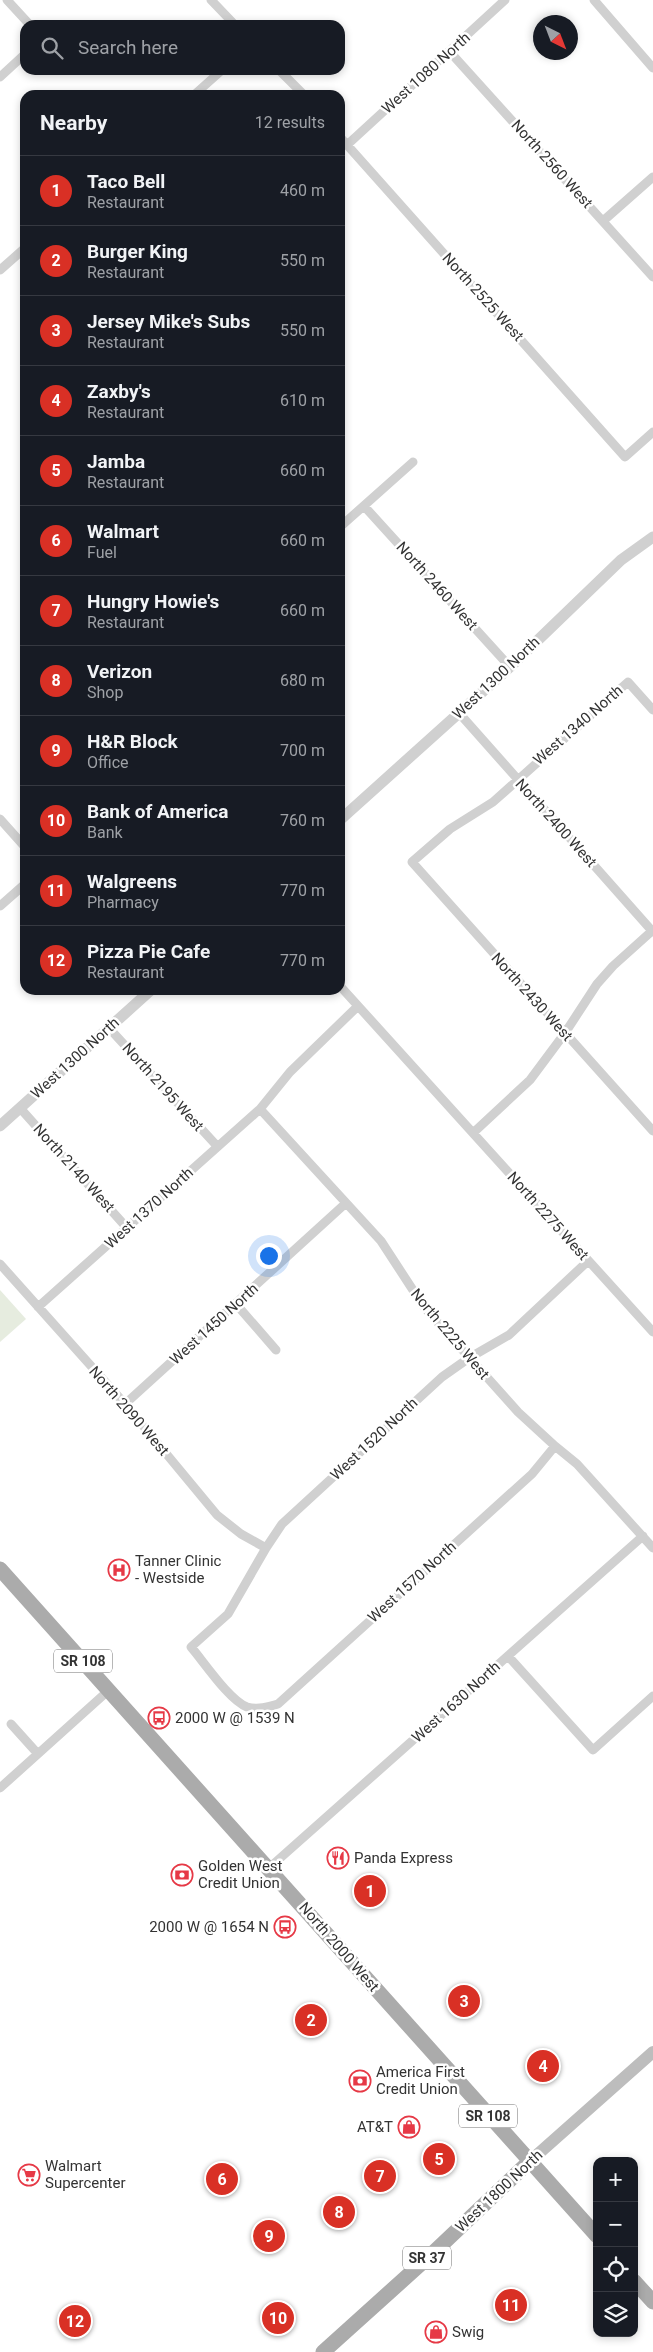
<!DOCTYPE html>
<meta charset="utf-8">
<style>
:root{--surface:#171b24;--page:#20242c;--text:#f1f3f6;--muted:#9ea1a6;--line:#363941;--accent:#d93025}
body{margin:0;font-family:Roboto,sans-serif;background:var(--page);color:var(--text)}
.controls{position:absolute;right:15px;bottom:15px;display:grid;overflow:hidden;border-radius:10px;box-shadow:0 2px 8px #0003}
.controls button{width:45px;height:45px;display:grid;place-items:center;padding:0;border:0;border-bottom:1px solid var(--line);background:var(--surface);color:var(--text);font:25px sans-serif}
.compass{position:absolute;left:533px;top:15px;width:45px;height:45px;border-radius:50%;background:var(--surface);box-shadow:0 2px 8px #0003;rotate:138deg}
.you{position:absolute;left:268px;top:1255px;width:18px;height:18px;margin:-12px;border:4px solid #fff;border-radius:50%;background:#1a73e8;box-shadow:0 0 0 8px #1a73e833}
.badge{display:grid;place-items:center;width:32px;height:32px;border-radius:50%;background:var(--accent);color:#fff;font-size:16px;font-weight:700}
.pin{position:absolute;translate:-50% -50%;border:2px solid #fff;box-shadow:0 1px 5px #0006}
.list{margin:0;padding:0;list-style:none}
h2{display:flex;justify-content:space-between;align-items:center;height:65px;margin:0;padding:0 20px;font-size:21px}
h2 small{font-size:16px;font-weight:400;color:var(--muted)}
.list li{display:grid;grid-template-columns:32px 1fr auto;gap:15px;align-items:center;box-sizing:border-box;height:70px;padding:0 20px;border-top:1px solid var(--line)}
.list b{display:block;font-size:19px;white-space:nowrap}
.list p{margin:0;font-size:16px;white-space:nowrap;color:var(--muted)}
.list em{font-size:16px;font-style:normal;color:var(--muted)}
.icon{flex:none;width:28px;height:28px;fill:none;stroke:currentColor;stroke-width:2;stroke-linecap:round;stroke-linejoin:round}
.map{position:relative;flex:none;width:653px;height:2352px;overflow:hidden}
.search{position:absolute;background:var(--surface);box-shadow:0 2px 8px #0003;left:20px;top:20px;width:325px;height:55px;display:flex;align-items:center;gap:12px;box-sizing:border-box;padding:0 18px;border-radius:15px;color:var(--muted);font-size:19px}
.panel{position:absolute;background:var(--surface);box-shadow:0 2px 8px #0003;left:20px;top:90px;width:325px;height:905px;border-radius:15px}
.map>svg:first-child{display:block}
</style>
<div class="map">
<svg width="653" height="2352" viewBox="0 0 653 2352">
<rect width="100%" height="100%" fill="#fff"/>
<path fill="#e6ecdf" d="M 0,1290 L 26,1319 L 0,1342 Z"/>
<g fill="none" stroke-linecap="round" stroke-linejoin="round">
<path stroke="#d0d0d0" stroke-width="9" d="M 7,0 L 30,25
M 211,0 L 235,25
M 594,0 L 653,68
M 450,52 L 653,277
M 279,70 L 304,95
M 0,77 L 25,54
M 194,95 L 222,70
M 340,137 L 625,457 L 653,432
M 347,145 L 505,0
M 603,221 L 653,177
M 0,270 L 25,248
M 364,506 L 510,667
M 340,527 L 413,462
M 653,710 L 628,682 L 493,802 L 450,829 L 412,862 L 653,1131
M 459,713 L 653,932
M 0,819 L 25,847
M 0,906 L 25,884
M 340,986 L 653,1332
M 109,1028 L 217,1146
M 20,1108 L 127,1228
M 260,1109 L 381,1241 L 424,1307 L 518,1412 L 555,1446 L 577,1464 L 653,1548
M 473,1133 L 530,1080 L 565,1033 L 597,984 L 613,966 L 653,930
M 0,1264 L 125,1404 L 217,1515 L 241,1534 L 266,1548
M 236,1304 L 276,1350
M 38,1307 L 260,1109 L 290,1072 L 358,1006
M 125,1404 L 346,1203
M 555,1446 L 532,1474 L 278,1704 C 268,1707 258,1710 247,1707 C 229,1700 204,1662 191,1647 L 228,1614 L 266,1548 L 282,1524 L 442,1377 L 469,1358 L 509,1335 L 588,1261
M 508,1656 L 593,1750 L 653,1696
M 11,1724 L 38,1754
M 0,1788 L 109,1690
M 269,1868 L 643,1536"/>
<path stroke="#d0d0d0" stroke-width="11" d="M 340,820 L 510,667 L 621,560 L 653,537
M 0,1126 L 151,990"/>
<path stroke="#bdbdbd" stroke-width="12" d="M 529,2162 L 653,2052"/>
<path stroke="#ababab" stroke-width="15" d="M 0,1569 L 597,2236
M 634,2281 L 653,2302
M 323,2352 L 434,2252 L 529,2162"/>
</g>
<defs>
<g id="hospital-ring" transform="scale(1.125)"><circle r="9.5" fill="#fff" stroke="#e63946" stroke-width="1.5"/><path d="M-5-5h3v3.5h4V-5h3V5h-3V1.5h-4V5h-3Z" fill="#e63946"/></g>
<g id="bus-ring" transform="scale(1.125)"><circle r="9.5" fill="#fff" stroke="#e63946" stroke-width="1.5"/><path d="M-5-6H5V4H4V6H2V4H-2V6H-4V4H-5ZM-3.5-4V0h7V-4ZM-3.5 1.2v1.5H-2V1.2ZM2 1.2v1.5H3.5V1.2Z" fill="#e63946"/></g>
<g id="restaurant-ring" transform="scale(1.125)"><circle r="9.5" fill="#fff" stroke="#e63946" stroke-width="1.5"/><path d="M-5-6h1v4h1v-4h1v4h1v-4h1v5L-1.5 .5V6h-2V.5L-5-1ZM5-6V6H3V1.5H1.5Q1.5-4 5-6Z" fill="#e63946"/></g>
<g id="bank-ring" transform="scale(1.125)"><circle r="9.5" fill="#fff" stroke="#e63946" stroke-width="1.5"/><path d="M-6-4H6V4H-6ZM0-2.3a2.3 2.3 0 1 0 0 4.6a2.3 2.3 0 1 0 0-4.6Z" fill="#e63946"/></g>
<g id="shop-ring" transform="scale(1.125)"><circle r="9.5" fill="#fff" stroke="#e63946" stroke-width="1.5"/><path d="M-5-2.5h2.3a2.7 3.5 0 0 1 5.4 0H5L5.5 6h-11ZM-1.5-2.5h3a1.5 2.3 0 0 0-3 0Z" fill="#e63946"/></g>
<g id="supermarket-ring" transform="scale(1.125)"><circle r="9.5" fill="#fff" stroke="#e63946" stroke-width="1.5"/><path d="M-6-5.5h2.5l.6 2H6L4.5 2H-2.5L-4.4-4H-6ZM-1.5 3.2a1.3 1.3 0 1 0 .1 0ZM3 3.2a1.3 1.3 0 1 0 .1 0Z" fill="#e63946"/></g>
</defs>
<g fill-rule="evenodd">
<use href="#hospital-ring" x="119" y="1570"/>
<use href="#bus-ring" x="159" y="1718"/>
<use href="#restaurant-ring" x="338" y="1858"/>
<use href="#bank-ring" x="182" y="1875"/>
<use href="#bus-ring" x="285" y="1927"/>
<use href="#bank-ring" x="360" y="2081"/>
<use href="#shop-ring" x="409" y="2127"/>
<use href="#supermarket-ring" x="29" y="2175"/>
<use href="#shop-ring" x="436" y="2332"/>
</g>
<g text-anchor="middle" stroke-width="5" stroke-linejoin="round" paint-order="stroke">
<g fill="#fff" stroke="#707070" stroke-width="1">
<rect x="54" y="1649.5" width="58" height="23" rx="4"/>
<rect x="459" y="2104.5" width="58" height="23" rx="4"/>
<rect x="403" y="2246.5" width="48" height="23" rx="4"/>
</g>
<g font-size="14" font-weight="bold" fill="#333">
<text x="83" y="1666">SR 108</text>
<text x="488" y="2121">SR 108</text>
<text x="427" y="2263">SR 37</text>
</g>
<g font-size="15" fill="#333" stroke="#fff">
<text transform="translate(426 73) rotate(-42)" y="5">West 1080 North</text>
<text transform="translate(552 164) rotate(48)" y="5">North 2560 West</text>
<text transform="translate(483 297) rotate(48)" y="5">North 2525 West</text>
<text transform="translate(437 586) rotate(48)" y="5">North 2460 West</text>
<text transform="translate(496 678) rotate(-43)" y="5">West 1300 North</text>
<text transform="translate(578 725) rotate(-41)" y="5">West 1340 North</text>
<text transform="translate(556 823) rotate(48)" y="5">North 2400 West</text>
<text transform="translate(532 997) rotate(48)" y="5">North 2430 West</text>
<text transform="translate(75 1058) rotate(-42)" y="5">West 1300 North</text>
<text transform="translate(163 1087) rotate(48)" y="5">North 2195 West</text>
<text transform="translate(74 1168) rotate(48)" y="5">North 2140 West</text>
<text transform="translate(149 1208) rotate(-42)" y="5">West 1370 North</text>
<text transform="translate(548 1216) rotate(48)" y="5">North 2275 West</text>
<text transform="translate(214 1324) rotate(-42)" y="5">West 1450 North</text>
<text transform="translate(450 1334) rotate(50)" y="5">North 2225 West</text>
<text transform="translate(129 1411) rotate(49)" y="5">North 2090 West</text>
<text transform="translate(374 1439) rotate(-43)" y="5">West 1520 North</text>
<text transform="translate(412 1582) rotate(-42)" y="5">West 1570 North</text>
<text transform="translate(456 1702) rotate(-42)" y="5">West 1630 North</text>
<text transform="translate(339 1947) rotate(49)" y="5">North 2000 West</text>
<text transform="translate(499 2191) rotate(-43)" y="5">West 1800 North</text>
</g>
<g font-size="15" fill="#333" stroke="#fff" text-anchor="start">
<text x="135" y="1566">Tanner Clinic<tspan x="135" dy="17">- Westside</tspan></text>
<text x="175" y="1723">2000 W @ 1539 N</text>
<text x="354" y="1863">Panda Express</text>
<text x="198" y="1871">Golden West<tspan x="198" dy="17">Credit Union</tspan></text>
<text x="269" y="1932" text-anchor="end">2000 W @ 1654 N</text>
<text x="376" y="2077">America First<tspan x="376" dy="17">Credit Union</tspan></text>
<text x="393" y="2132" text-anchor="end">AT&amp;T</text>
<text x="45" y="2171">Walmart<tspan x="45" dy="17">Supercenter</tspan></text>
<text x="452" y="2337">Swig</text>
</g>
</g>
</svg>
<div class="controls">
<button>+</button>
<button>−</button>
<button><svg class="icon" aria-label="locate" viewBox="0 0 24 24"><circle cx="12" cy="12" r="6"/><path d="M12 2v4M12 18v4M2 12h4M18 12h4"/></svg></button>
<button><svg class="icon" aria-label="layers" viewBox="0 0 24 24"><path d="M12 4l9 5-9 5-9-5zM3 14l9 5 9-5"/></svg></button>
</div>
<svg class="compass" viewBox="-18 -18 36 36"><path d="M0-13l5 13h-10z" fill="#e53935"/><path d="M0 13l5-13h-10z" fill="#9ea1a6"/></svg>
<div class="you"></div>
<div class="pin badge" style="left:370px;top:1891px">1</div>
<div class="pin badge" style="left:311px;top:2020px">2</div>
<div class="pin badge" style="left:464px;top:2001px">3</div>
<div class="pin badge" style="left:543px;top:2066px">4</div>
<div class="pin badge" style="left:439px;top:2159px">5</div>
<div class="pin badge" style="left:222px;top:2179px">6</div>
<div class="pin badge" style="left:380px;top:2176px">7</div>
<div class="pin badge" style="left:339px;top:2212px">8</div>
<div class="pin badge" style="left:269px;top:2236px">9</div>
<div class="pin badge" style="left:278px;top:2318px">10</div>
<div class="pin badge" style="left:511px;top:2305px">11</div>
<div class="pin badge" style="left:75px;top:2321px">12</div>
<div class="search"><svg class="icon" aria-label="search" viewBox="0 0 24 24"><circle cx="10" cy="10" r="6"/><path d="M15 15l6 6"/></svg>Search here</div>
<section class="panel">
<h2>Nearby<small>12 results</small></h2>
<ul class="list">
<li><span class="badge">1</span><div><b>Taco Bell</b><p>Restaurant</p></div><em>460 m</em></li>
<li><span class="badge">2</span><div><b>Burger King</b><p>Restaurant</p></div><em>550 m</em></li>
<li><span class="badge">3</span><div><b>Jersey Mike's Subs</b><p>Restaurant</p></div><em>550 m</em></li>
<li><span class="badge">4</span><div><b>Zaxby's</b><p>Restaurant</p></div><em>610 m</em></li>
<li><span class="badge">5</span><div><b>Jamba</b><p>Restaurant</p></div><em>660 m</em></li>
<li><span class="badge">6</span><div><b>Walmart</b><p>Fuel</p></div><em>660 m</em></li>
<li><span class="badge">7</span><div><b>Hungry Howie's</b><p>Restaurant</p></div><em>660 m</em></li>
<li><span class="badge">8</span><div><b>Verizon</b><p>Shop</p></div><em>680 m</em></li>
<li><span class="badge">9</span><div><b>H&amp;R Block</b><p>Office</p></div><em>700 m</em></li>
<li><span class="badge">10</span><div><b>Bank of America</b><p>Bank</p></div><em>760 m</em></li>
<li><span class="badge">11</span><div><b>Walgreens</b><p>Pharmacy</p></div><em>770 m</em></li>
<li><span class="badge">12</span><div><b>Pizza Pie Cafe</b><p>Restaurant</p></div><em>770 m</em></li>
</ul>
</section>
</div>
